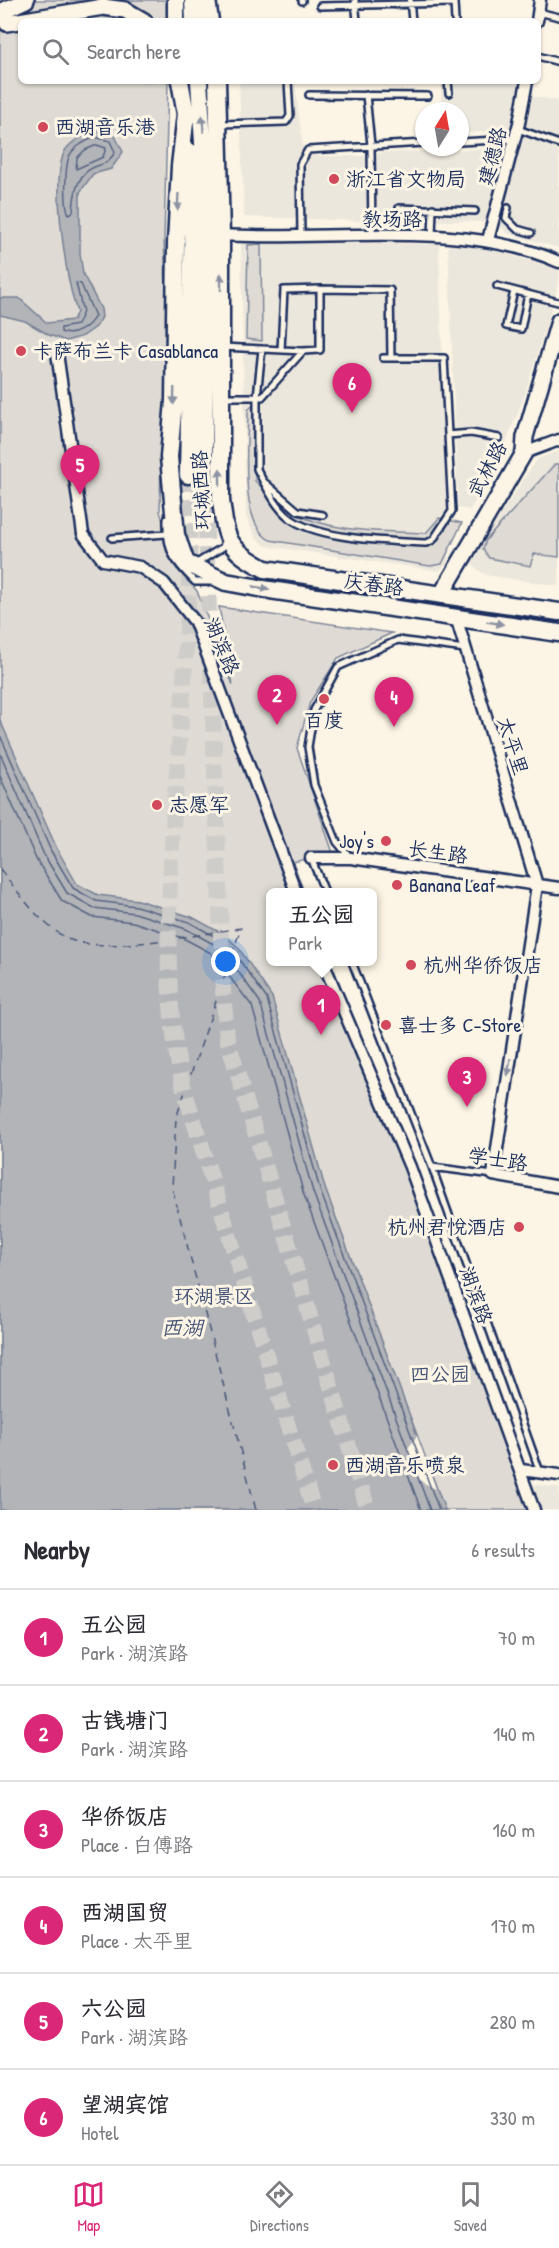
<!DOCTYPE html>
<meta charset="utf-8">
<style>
:root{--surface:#fff;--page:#f7f7f7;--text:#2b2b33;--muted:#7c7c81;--line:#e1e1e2;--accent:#db2777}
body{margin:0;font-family:"Patrick Hand","LXGW WenKai TC",sans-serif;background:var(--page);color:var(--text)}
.compass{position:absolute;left:415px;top:102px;width:54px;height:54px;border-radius:50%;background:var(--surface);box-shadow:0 2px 4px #0004;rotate:11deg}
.you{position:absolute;left:226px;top:962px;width:21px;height:21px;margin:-15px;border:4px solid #fff;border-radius:50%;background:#1a73e8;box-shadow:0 0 0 9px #1a73e833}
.badge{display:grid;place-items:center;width:39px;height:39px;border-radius:50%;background:var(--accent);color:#fff;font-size:20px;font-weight:700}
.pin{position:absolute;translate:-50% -50px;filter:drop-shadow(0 2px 3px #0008)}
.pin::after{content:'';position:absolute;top:32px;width:21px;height:18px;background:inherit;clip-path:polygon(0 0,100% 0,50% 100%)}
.popup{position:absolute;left:266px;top:888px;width:111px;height:78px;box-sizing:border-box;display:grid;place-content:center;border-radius:9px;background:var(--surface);filter:drop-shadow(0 2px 4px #0005);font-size:20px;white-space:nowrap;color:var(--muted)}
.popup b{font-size:22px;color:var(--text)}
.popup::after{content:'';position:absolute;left:50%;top:100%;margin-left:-12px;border:12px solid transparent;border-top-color:var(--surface)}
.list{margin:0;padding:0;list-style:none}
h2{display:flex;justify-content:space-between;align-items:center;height:78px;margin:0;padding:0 24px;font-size:26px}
h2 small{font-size:20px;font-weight:400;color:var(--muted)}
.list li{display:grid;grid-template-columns:39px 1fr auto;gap:18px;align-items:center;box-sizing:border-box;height:96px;padding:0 24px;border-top:2px solid var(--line)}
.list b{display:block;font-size:22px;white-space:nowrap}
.list p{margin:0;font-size:20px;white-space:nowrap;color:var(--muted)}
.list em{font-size:20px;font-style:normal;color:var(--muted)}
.icon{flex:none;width:33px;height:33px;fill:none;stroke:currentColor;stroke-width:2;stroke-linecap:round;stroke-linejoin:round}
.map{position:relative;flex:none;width:559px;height:1510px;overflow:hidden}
.search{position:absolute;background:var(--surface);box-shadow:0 2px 4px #0004;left:18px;right:18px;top:18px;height:66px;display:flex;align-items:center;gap:15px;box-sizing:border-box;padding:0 21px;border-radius:9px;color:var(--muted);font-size:22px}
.sheet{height:654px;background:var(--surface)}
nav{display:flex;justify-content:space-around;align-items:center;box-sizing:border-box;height:84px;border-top:2px solid var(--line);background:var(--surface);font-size:16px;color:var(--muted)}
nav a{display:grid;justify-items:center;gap:3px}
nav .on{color:var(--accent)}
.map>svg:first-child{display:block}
</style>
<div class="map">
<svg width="559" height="1510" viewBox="0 0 559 1510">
<rect width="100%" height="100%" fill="#fcf5e5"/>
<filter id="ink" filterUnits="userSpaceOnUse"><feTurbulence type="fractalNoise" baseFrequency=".0167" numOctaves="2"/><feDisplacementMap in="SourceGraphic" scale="12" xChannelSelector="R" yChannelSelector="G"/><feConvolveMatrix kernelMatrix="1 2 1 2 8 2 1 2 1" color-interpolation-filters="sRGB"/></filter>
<g filter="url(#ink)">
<path fill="#ece7dc" d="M 239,81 L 295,81 L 304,156 L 368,156 L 369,214 L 363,221 L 244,217 Z
M 441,81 L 521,81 L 513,129 L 460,134 L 460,111 L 441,111 Z
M 532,96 L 559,101 L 559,248 L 507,233 L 501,227 L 498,216 L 499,204 Z
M 501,148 L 492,207 L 489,217 L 483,222 L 378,219 L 375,153 Z
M 241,242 L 439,244 L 448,563 L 439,571 L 266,546 L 256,538 L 246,517 Z
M 448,244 L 476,245 L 559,269 L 559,283 L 524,397 L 500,458 L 470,510 L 458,508 Z
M 559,451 L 559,586 L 486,575 L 478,570 L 472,563 L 474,555 L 533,465 L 539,458 Z
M 531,1484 L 559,1488 L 559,1510 L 540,1510 Z"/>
<path fill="#dfdbd4" stroke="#7d8599" stroke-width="1.5" d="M 0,0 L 167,0 L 167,21 L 21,21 L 21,81 L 168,81 L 164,239 L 170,386 L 161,457 L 160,511 L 176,568 L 197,591 L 233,685 L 219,607 L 392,633 L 338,658 L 310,702 L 297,748 L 333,853 L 293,862 L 304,892 L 270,892 L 270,962 L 331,962 L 410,1167 L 535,1510 L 0,1510 Z
M 261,244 L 262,341 L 246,339 L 248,245 Z
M 253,405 L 255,481 C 266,491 277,504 290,511 C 330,533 382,531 426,533 L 439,518 L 462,523 L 442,564 L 430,566 L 270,540 C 238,523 248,444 248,410 Z
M 555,464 L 559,464 L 559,557 L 534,554 L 530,566 L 489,558 L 483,549 L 486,540 Z"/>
<path fill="#b2b4b8" stroke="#767f94" stroke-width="1.5" d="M 96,130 L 115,136 L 123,152 L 111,169 L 93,174 L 80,192 L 80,253 L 83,274 L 101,309 L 102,317 L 96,327 L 83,336 L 66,341 L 49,335 L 25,321 L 0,315 L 0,298 L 19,298 L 47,323 L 73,320 L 77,312 C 66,279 52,187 63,155 C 67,142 85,135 96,130 Z
M 0,720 L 57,849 L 77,884 L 98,895 L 138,900 L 192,917 L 225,935 L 238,947 L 272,997 L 325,1188 L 445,1510 L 0,1510 Z"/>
<path fill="#fcf5e5" d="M 417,1436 L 436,1489 L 422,1482 L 409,1467 L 408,1448 Z"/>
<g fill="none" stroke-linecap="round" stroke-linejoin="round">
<path stroke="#576482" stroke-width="1.5" d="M 95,137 L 110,141 L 115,152 C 108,164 104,163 92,168 C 76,176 74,196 73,212 L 69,214 C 64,206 65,167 69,157 C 73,147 86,141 95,137 Z
M 97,145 L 106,148 L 103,157 L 76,169 L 77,158 L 85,150 Z
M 76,283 L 81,284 L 95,316 C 89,327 74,338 61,332 L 61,328 L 77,325 L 83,312 Z
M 0,735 L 51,851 L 73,888 L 96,901 L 136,906 L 189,922 L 221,940 L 233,951 L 267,999 L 320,1190 L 439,1510
M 0,753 L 44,855 L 67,893 L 94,908 L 135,913 L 186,929 L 217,946 L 227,956 L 260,1002 L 313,1192 L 430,1510
M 0,776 L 36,859 L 62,901 L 92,917 L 133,922 L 183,938 L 211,953 L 252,1006 L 304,1195 L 421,1510"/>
<path stroke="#485779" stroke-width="1.5" stroke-dasharray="8 6" stroke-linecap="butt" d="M 0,869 C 20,894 41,927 71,940 C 106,954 200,934 241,928 L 176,1118 L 172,1187 L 256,1510"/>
<path stroke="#cfcdca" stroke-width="16" stroke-dasharray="16 8" stroke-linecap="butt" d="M 188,475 C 194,592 181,710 173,826 C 168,914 163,1003 184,1089 L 314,1510
M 204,476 L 223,991 L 227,1038 L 368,1510"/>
<g stroke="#1b2f5e" stroke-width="10">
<path id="lane" d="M 302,0 L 302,1
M 355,0 L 357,21
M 410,0 L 412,21
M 454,2 L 455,21
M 320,6 L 454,3
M 538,12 L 559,17
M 538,56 L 559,62
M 448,81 L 449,93
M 309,95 L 428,96
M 366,95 L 371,145 L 372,235
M 220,124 L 286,122 L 290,116 L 288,81
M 518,129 L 559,144
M 460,142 L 515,139
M 399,208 L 475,211
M 508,208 L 506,218 L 517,229 L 531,233
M 301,236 L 300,164 L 308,150 L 424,143
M 432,237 L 433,208
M 497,286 L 558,302
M 514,291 L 506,326 L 521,329 L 528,294
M 222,347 L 303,351 L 262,397 L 222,397
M 262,349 L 257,397 L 257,469 L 263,481 L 298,511 L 323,515
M 281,350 L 284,290 L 320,289
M 303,351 L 320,350 L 320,289 L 390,290 L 391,358
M 448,435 L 471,433 L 499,438
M 263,481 C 271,495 279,512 294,521 C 326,540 389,541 427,543 L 433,540 L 452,511 L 444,358 L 383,358
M 167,519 C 166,551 173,560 195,582 L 212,582
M 112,538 L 166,534
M 197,563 L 223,547 L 225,540
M 350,857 L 337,842 L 314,785 L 308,747 L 314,710 L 338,667 L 398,640 L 465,649
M 311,858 L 325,892
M 352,962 L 432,1167 L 540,1472
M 432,1167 L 493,1175"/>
</g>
<g stroke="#1b2f5e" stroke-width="15">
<path id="street" d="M 537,21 L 540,0
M 221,235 C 327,242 460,218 559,262
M 488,240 L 519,123 L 527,81
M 57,353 L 83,534 L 103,560 L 140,567 L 164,583 L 195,622 L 296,892
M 524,453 L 559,440
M 456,617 L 537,885 L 493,1175 L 559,1187
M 311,858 L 351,858 L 559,888
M 323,962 L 410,1167 L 534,1510
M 521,1470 L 559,1475"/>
</g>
<g stroke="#1b2f5e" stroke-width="20">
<path id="secondary" d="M 0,12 L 26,0
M 7,23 L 103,7 L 125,10 L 144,21
M 441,595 L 524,453 L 525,437 L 559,321"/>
</g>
<g stroke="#1b2f5e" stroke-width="21">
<path id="primary" d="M 176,0 L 176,21
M 193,0 L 194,21
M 207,0 L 210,21
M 180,81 L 186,114 L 180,166 L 176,243 L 174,401 L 169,457 L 176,535 L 186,563 L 226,582 L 270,590 L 559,633
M 199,81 L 207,205 L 204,476
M 217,81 L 221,235 L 221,500 C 226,540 227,549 265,569 L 559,612
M 188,475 L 193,209 L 189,151"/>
</g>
<use href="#lane" stroke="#fcf5e5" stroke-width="5"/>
<use href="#street" stroke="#fcf5e5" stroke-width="10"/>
<use href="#secondary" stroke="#fcf5e5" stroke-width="15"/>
<use href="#primary" stroke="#fcf5e5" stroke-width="16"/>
</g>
<defs><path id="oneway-solid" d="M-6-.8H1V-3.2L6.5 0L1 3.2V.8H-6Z" transform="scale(1.5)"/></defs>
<g fill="#8c92a2">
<use href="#oneway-solid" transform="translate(203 124) rotate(-94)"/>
<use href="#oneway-solid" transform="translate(178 202) rotate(93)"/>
<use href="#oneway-solid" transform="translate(221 282) rotate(-90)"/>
<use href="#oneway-solid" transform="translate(174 396) rotate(92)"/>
<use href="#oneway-solid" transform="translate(220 477) rotate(-90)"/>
<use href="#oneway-solid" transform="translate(261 588) rotate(11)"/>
<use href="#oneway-solid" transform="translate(495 623) rotate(9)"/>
<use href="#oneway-solid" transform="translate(509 1067) rotate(99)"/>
</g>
</g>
<g fill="#d1495b" stroke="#fcf5e5" stroke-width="2">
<circle cx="43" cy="127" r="6"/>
<circle cx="334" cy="179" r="6"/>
<circle cx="21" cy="351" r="6"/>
<circle cx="324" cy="699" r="6"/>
<circle cx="157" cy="805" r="6"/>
<circle cx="386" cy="841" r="6"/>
<circle cx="397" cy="885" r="6"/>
<circle cx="411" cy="965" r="6"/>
<circle cx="386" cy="1025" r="6"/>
<circle cx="519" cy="1227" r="6"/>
<circle cx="333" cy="1465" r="6"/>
</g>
<g text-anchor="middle" stroke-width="6" stroke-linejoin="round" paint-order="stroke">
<g font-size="20" fill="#1b2f5e" stroke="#fcf5e5" text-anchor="start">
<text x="55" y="134">西湖音乐港</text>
<text x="346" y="186">浙江省文物局</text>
<text x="33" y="358">卡萨布兰卡 Casablanca</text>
<text x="324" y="727" text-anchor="middle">百度</text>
<text x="169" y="812">志愿军</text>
<text x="374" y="848" text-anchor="end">Joy's</text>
<text x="409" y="892">Banana Leaf</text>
<text x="423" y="972">杭州华侨饭店</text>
<text x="398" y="1032">喜士多 C-Store</text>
<text x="507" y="1234" text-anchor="end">杭州君悦酒店</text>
<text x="345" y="1472">西湖音乐喷泉</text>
</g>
<g font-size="20" fill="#1b2f5e" stroke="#fcf5e5">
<text transform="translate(492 156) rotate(-75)" y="7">建德路</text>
<text x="392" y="226">教场路</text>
<text transform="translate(487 469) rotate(-62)" y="7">武林路</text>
<text transform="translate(201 490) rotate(-93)" y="7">环城西路</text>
<text transform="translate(374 584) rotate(8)" y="7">庆春路</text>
<text transform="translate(222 646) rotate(67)" y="7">湖滨路</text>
<text transform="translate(513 746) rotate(73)" y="7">太平里</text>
<text transform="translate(438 852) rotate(8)" y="7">长生路</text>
<text transform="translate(498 1159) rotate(9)" y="7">学士路</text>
<text transform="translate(476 1295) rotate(70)" y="7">湖滨路</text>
</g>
<g font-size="20" fill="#425176" stroke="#fcf5e5">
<text x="214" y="1303">环湖景区</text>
<text x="440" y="1381">四公园</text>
</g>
<g font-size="21" font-style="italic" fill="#485779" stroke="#fcf5e5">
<text x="182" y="1335">西湖</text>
</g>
</g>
</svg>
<svg class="compass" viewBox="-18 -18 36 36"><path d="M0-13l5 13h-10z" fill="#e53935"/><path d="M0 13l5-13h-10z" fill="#7c7c81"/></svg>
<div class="you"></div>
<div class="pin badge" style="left:321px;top:1035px">1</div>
<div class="popup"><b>五公园</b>Park</div>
<div class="pin badge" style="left:277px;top:725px">2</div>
<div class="pin badge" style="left:467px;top:1107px">3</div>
<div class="pin badge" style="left:394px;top:727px">4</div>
<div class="pin badge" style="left:80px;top:495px">5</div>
<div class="pin badge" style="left:352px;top:413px">6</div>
<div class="search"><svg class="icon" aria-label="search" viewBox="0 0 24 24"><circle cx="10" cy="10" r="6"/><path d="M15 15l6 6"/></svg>Search here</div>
</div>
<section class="sheet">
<h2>Nearby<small>6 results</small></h2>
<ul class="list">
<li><span class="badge">1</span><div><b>五公园</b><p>Park · 湖滨路</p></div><em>70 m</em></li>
<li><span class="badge">2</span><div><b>古钱塘门</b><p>Park · 湖滨路</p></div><em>140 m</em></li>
<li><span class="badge">3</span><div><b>华侨饭店</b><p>Place · 白傅路</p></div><em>160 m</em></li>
<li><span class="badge">4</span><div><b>西湖国贸</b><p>Place · 太平里</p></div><em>170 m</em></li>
<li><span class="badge">5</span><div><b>六公园</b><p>Park · 湖滨路</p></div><em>280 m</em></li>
<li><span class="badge">6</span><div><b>望湖宾馆</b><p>Hotel</p></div><em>330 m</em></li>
</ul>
</section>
<nav>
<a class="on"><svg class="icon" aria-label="map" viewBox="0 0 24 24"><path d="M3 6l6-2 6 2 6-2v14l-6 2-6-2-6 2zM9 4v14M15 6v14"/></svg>Map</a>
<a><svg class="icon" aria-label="directions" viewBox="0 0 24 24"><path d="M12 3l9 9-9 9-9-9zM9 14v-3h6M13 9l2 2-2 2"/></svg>Directions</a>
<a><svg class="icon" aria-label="saved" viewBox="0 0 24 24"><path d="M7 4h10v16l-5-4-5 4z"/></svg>Saved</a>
</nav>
